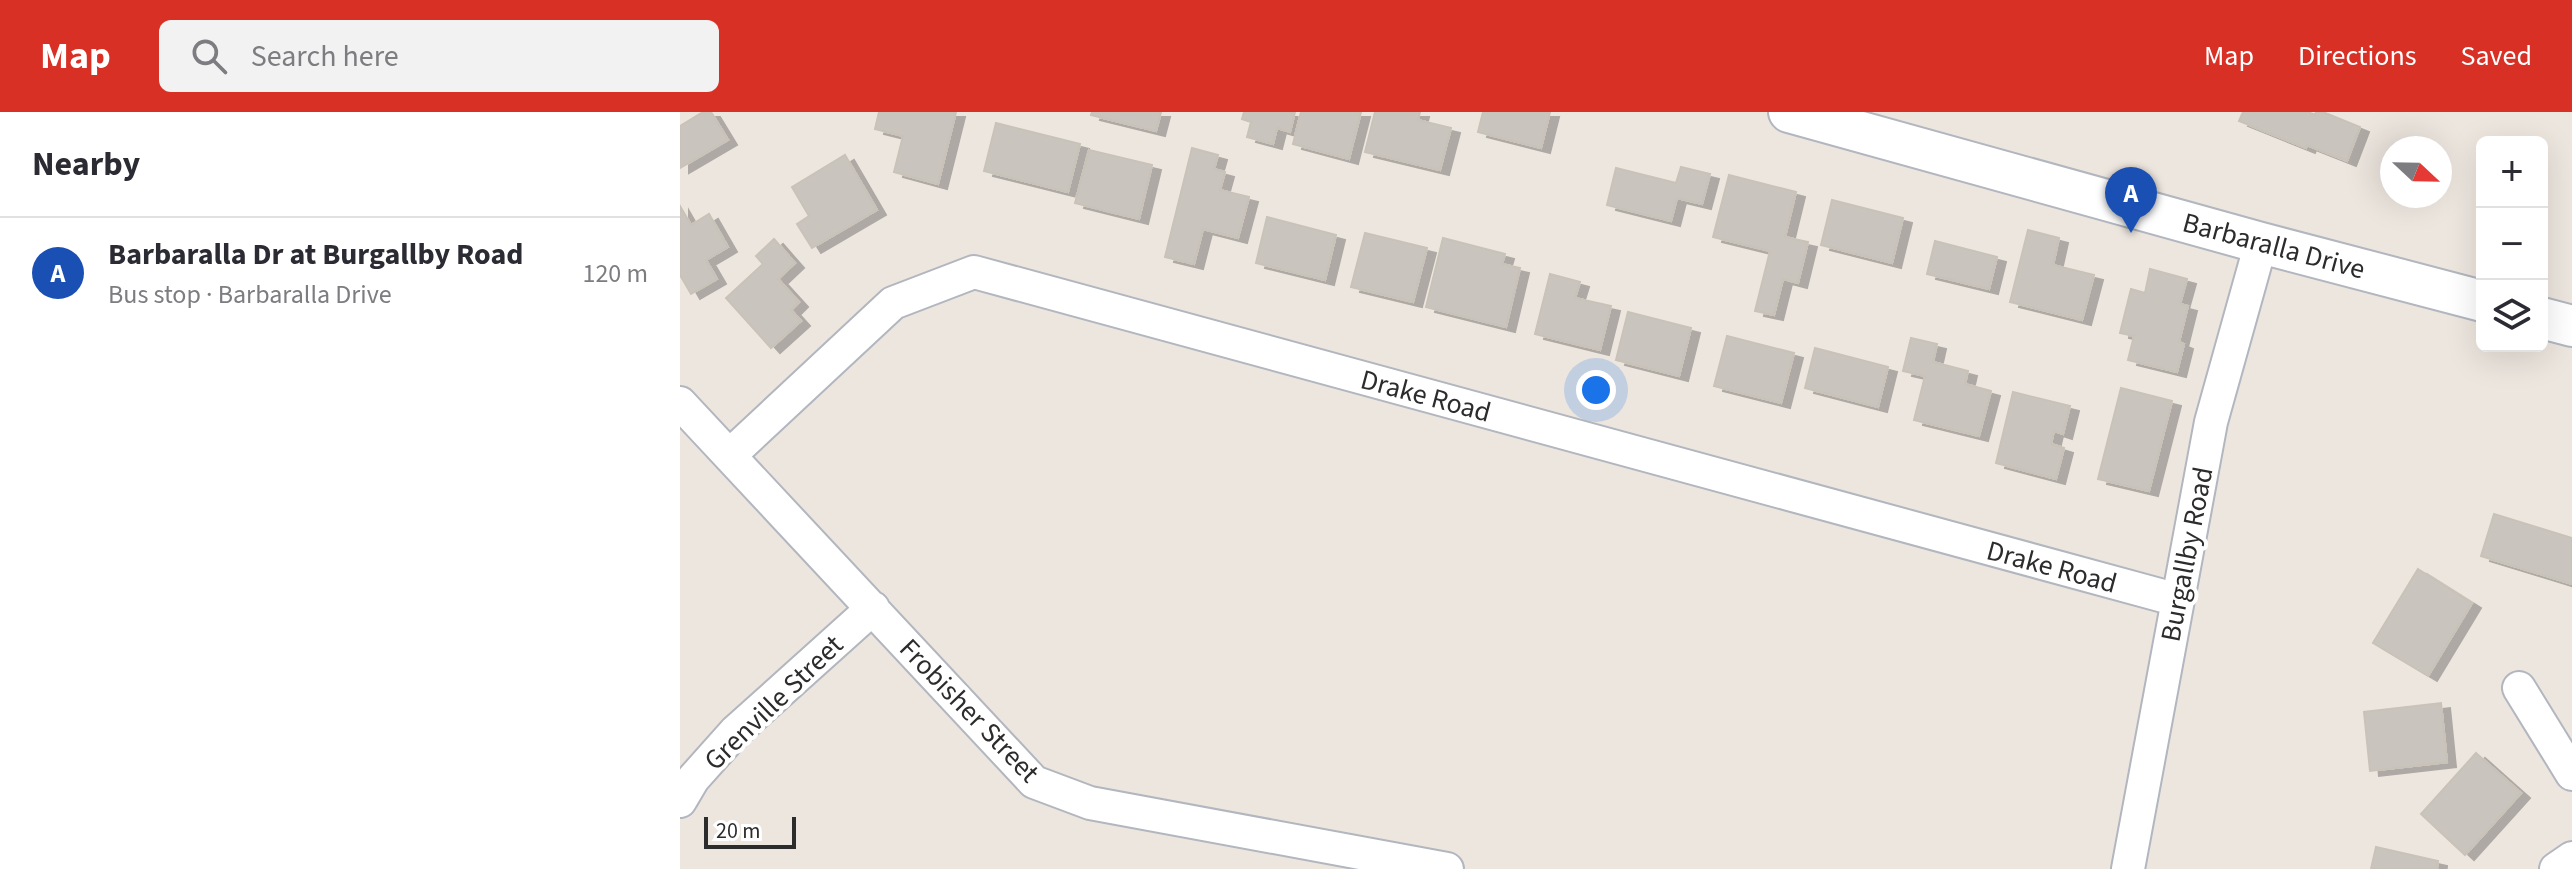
<!DOCTYPE html>
<meta charset="utf-8">
<style>
:root{--surface:#fff;--page:#f2f2f3;--text:#2b2b33;--muted:#7c7c81;--line:#e1e1e2;--accent:#d93025}
body{margin:0;font-family:"Source Sans 3",sans-serif;background:var(--page);color:var(--text)}
.controls{position:absolute;right:24px;top:24px;display:grid;overflow:hidden;border-radius:12px;box-shadow:0 8px 32px #0002}
.controls button{width:72px;height:72px;display:grid;place-items:center;padding:0;border:0;border-bottom:2px solid var(--line);background:var(--surface);color:var(--text);font:40px sans-serif}
.compass{position:absolute;left:1700px;top:24px;width:72px;height:72px;border-radius:50%;background:var(--surface);box-shadow:0 8px 32px #0002;rotate:112deg}
.scale{position:absolute;left:24px;bottom:20px;width:92px;box-sizing:border-box;padding-left:8px;border:4px solid #2c2c2c;border-top:0;font-size:22px;line-height:28px;white-space:nowrap;color:#2c2c2c;-webkit-text-stroke:6px #fff;paint-order:stroke}
.you{position:absolute;left:916px;top:278px;width:28px;height:28px;margin:-20px;border:6px solid #fff;border-radius:50%;background:#1a73e8;box-shadow:0 0 0 12px #1a73e833}
.badge{display:grid;place-items:center;width:52px;height:52px;border-radius:50%;background:var(--accent);color:#fff;font-size:26px;font-weight:700}
.pin{position:absolute;translate:-50% -66px;filter:drop-shadow(0 2px 4px #0008)}
.pin::after{content:'';position:absolute;top:42px;width:28px;height:24px;background:inherit;clip-path:polygon(0 0,100% 0,50% 100%)}
.list{margin:0;padding:0;list-style:none}
h2{display:flex;justify-content:space-between;align-items:center;height:104px;margin:0;padding:0 32px;font-size:34px}
h2 small{font-size:26px;font-weight:400;color:var(--muted)}
.list li{display:grid;grid-template-columns:52px 1fr auto;gap:24px;align-items:center;box-sizing:border-box;height:112px;padding:0 32px;border-top:2px solid var(--line)}
.list b{display:block;font-size:30px;white-space:nowrap}
.list p{margin:0;font-size:26px;white-space:nowrap;color:var(--muted)}
.list em{font-size:26px;font-style:normal;color:var(--muted)}
.icon{flex:none;width:44px;height:44px;fill:none;stroke:currentColor;stroke-width:2;stroke-linecap:round;stroke-linejoin:round}
.map{position:relative;flex:none;width:1892px;height:757px;overflow:hidden}
header{display:flex;align-items:center;gap:48px;box-sizing:border-box;height:112px;padding:0 40px;background:var(--accent);color:#fff}
header strong{font-size:38px}
nav{display:flex;gap:44px;margin-inline-start:auto;font-size:28px}
.search{width:560px;height:72px;background:var(--page);display:flex;align-items:center;gap:20px;box-sizing:border-box;padding:0 28px;border-radius:12px;color:var(--muted);font-size:30px}
main{display:flex}
aside{flex:1;background:var(--surface)}
.map>svg:first-child{display:block}
</style>
<header>
<strong>Map</strong>
<div class="search"><svg class="icon" aria-label="search" viewBox="0 0 24 24"><circle cx="10" cy="10" r="6"/><path d="M15 15l6 6"/></svg>Search here</div>
<nav><a>Map</a><a>Directions</a><a>Saved</a></nav>
</header>
<main>
<aside>
<h2>Nearby<small></small></h2>
<ul class="list">
<li><span class="badge" style="background:#1a4fb4">A</span><div><b>Barbaralla Dr at Burgallby Road</b><p>Bus stop · Barbaralla Drive</p></div><em>120 m</em></li>
</ul>
</aside>
<div class="map">
<svg width="1892" height="757" viewBox="0 0 1892 757">
<defs>
<filter id="shadow"><feDropShadow dx="9" dy="5" stdDeviation="0" flood-color="#0004"/></filter>
</defs>
<rect width="100%" height="100%" fill="#ede6df"/>
<path fill="#c9c4bd" stroke="#c9c2b8" stroke-width="2" filter="url(#shadow)" d="M 23,0 L 31,0 L 48,28 L 0,56 L 0,14 Z
M 199,0 L 276,0 L 258,72 L 214,60 L 223,24 L 195,17 Z
M 412,0 L 481,0 L 476,19 L 411,3 Z
M 564,0 L 615,0 L 610,20 L 597,16 L 593,32 L 567,25 L 571,10 L 562,7 Z
M 621,0 L 681,0 L 669,47 L 613,32 Z
M 695,0 L 740,0 L 738,8 L 771,16 L 760,58 L 685,40 Z
M 803,0 L 870,0 L 861,36 L 798,20 Z
M 1563,0 L 1628,0 L 1635,3 L 1636,0 L 1643,0 L 1680,15 L 1667,49 L 1627,33 L 1626,36 L 1559,9 Z
M 316,11 L 400,32 L 388,80 L 304,59 Z
M 512,36 L 538,43 L 534,57 L 545,60 L 540,78 L 569,85 L 558,126 L 523,117 L 514,152 L 485,145 Z
M 409,38 L 472,53 L 459,107 L 395,91 Z
M 165,43 L 197,98 L 132,136 L 117,112 L 129,104 L 112,75 Z
M 1001,55 L 1030,62 L 1022,92 L 997,86 L 991,109 L 927,93 L 936,56 L 996,71 Z
M 1049,63 L 1116,80 L 1105,125 L 1128,130 L 1118,171 L 1103,167 L 1094,203 L 1075,199 L 1090,139 L 1033,125 Z
M 1152,88 L 1223,106 L 1212,151 L 1141,133 Z
M 0,94 L 11,113 L 29,102 L 48,135 L 26,148 L 37,167 L 11,182 L 0,163 Z
M 587,105 L 656,123 L 645,168 L 576,151 Z
M 1348,118 L 1379,126 L 1373,153 L 1414,163 L 1402,208 L 1330,190 Z
M 685,121 L 747,136 L 733,190 L 671,175 Z
M 763,126 L 825,142 L 822,152 L 840,156 L 826,215 L 746,195 Z
M 94,127 L 115,151 L 98,167 L 119,190 L 111,198 L 121,209 L 91,236 L 46,186 L 83,152 L 76,144 Z
M 1255,129 L 1317,145 L 1309,177 L 1247,162 Z
M 1470,157 L 1507,167 L 1500,192 L 1508,194 L 1499,230 L 1504,232 L 1497,260 L 1448,248 L 1454,224 L 1440,221 L 1451,177 L 1465,181 Z
M 870,162 L 900,170 L 895,186 L 931,194 L 920,238 L 855,222 Z
M 948,200 L 1011,216 L 999,264 L 936,248 Z
M 1047,224 L 1114,241 L 1101,291 L 1034,274 Z
M 1231,226 L 1257,232 L 1253,250 L 1288,259 L 1285,272 L 1311,279 L 1299,324 L 1234,308 L 1245,264 L 1223,259 Z
M 1135,236 L 1208,255 L 1198,295 L 1125,276 Z
M 1441,276 L 1492,289 L 1469,379 L 1418,367 Z
M 1333,280 L 1390,294 L 1383,322 L 1374,319 L 1371,332 L 1384,336 L 1376,367 L 1316,351 Z
M 1814,402 L 1892,426 L 1892,472 L 1801,444 Z
M 1738,457 L 1792,491 L 1748,564 L 1693,531 Z
M 1761,591 L 1767,650 L 1690,659 L 1684,600 Z
M 1796,641 L 1841,681 L 1785,743 L 1741,702 Z
M 1696,735 L 1758,749 L 1757,757 L 1691,757 Z"/>
<g fill="none" stroke-linecap="round" stroke-linejoin="round">
<g stroke="#b2b6bf" stroke-width="36">
<path id="minor" d="M 0,291 L 354,670 L 410,691 L 767,757
M 50,343 L 213,191 L 294,160 L 1498,488
M 1839,576 L 1892,662
M 0,689 L 13,667 L 55,620 L 193,496
M 1448,757 L 1531,310 L 1581,131
M 1876,757 L 1892,746"/>
</g>
<g stroke="#b2b6bf" stroke-width="44">
<path id="tertiary" d="M 1109,0 L 1581,131 L 1802,189
M 1862,206 L 1892,214"/>
</g>
<use href="#minor" stroke="#fff" stroke-width="32"/>
<use href="#tertiary" stroke="#fff" stroke-width="40"/>
</g>
<g text-anchor="middle" stroke-width="8" stroke-linejoin="round" paint-order="stroke">
<g font-size="28" fill="#2c2c2c" stroke="#fff">
<text transform="translate(1594 133) rotate(15)" y="10">Barbaralla Drive</text>
<text transform="translate(746 283) rotate(15)" y="10">Drake Road</text>
<text transform="translate(1506 442) rotate(-79)" y="10">Burgallby Road</text>
<text transform="translate(1372 454) rotate(15)" y="10">Drake Road</text>
<text transform="translate(93 590) rotate(-44)" y="10">Grenville Street</text>
<text transform="translate(290 598) rotate(46)" y="10">Frobisher Street</text>
</g>
</g>
</svg>
<div class="controls">
<button>+</button>
<button>−</button>
<button><svg class="icon" aria-label="layers" viewBox="0 0 24 24"><path d="M12 4l9 5-9 5-9-5zM3 14l9 5 9-5"/></svg></button>
</div>
<svg class="compass" viewBox="-18 -18 36 36"><path d="M0-13l5 13h-10z" fill="#e53935"/><path d="M0 13l5-13h-10z" fill="#7c7c81"/></svg>
<div class="scale">20 m</div>
<div class="you"></div>
<div class="pin badge" style="left:1451px;top:121px;background:#1a4fb4">A</div>
</div>
</main>
